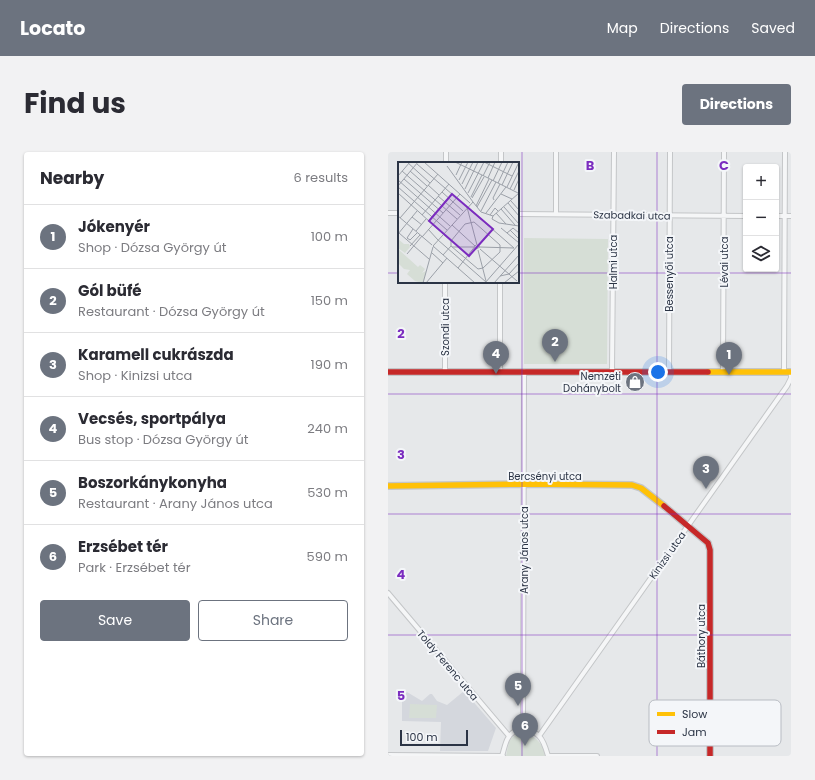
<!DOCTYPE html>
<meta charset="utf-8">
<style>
:root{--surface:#fff;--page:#f2f2f3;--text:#2b2b33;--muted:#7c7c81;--line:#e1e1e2;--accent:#6c737f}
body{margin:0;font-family:Poppins,sans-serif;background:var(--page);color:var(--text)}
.controls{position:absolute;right:12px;top:12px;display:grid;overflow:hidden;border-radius:4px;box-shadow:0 1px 3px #0004}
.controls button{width:36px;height:36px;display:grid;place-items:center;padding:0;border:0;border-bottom:1px solid var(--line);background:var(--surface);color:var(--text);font:20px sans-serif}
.scale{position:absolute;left:12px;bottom:10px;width:68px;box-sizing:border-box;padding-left:4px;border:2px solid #2b3445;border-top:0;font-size:11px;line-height:14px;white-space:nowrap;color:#2b3445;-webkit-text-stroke:3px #f4f6f9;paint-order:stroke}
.you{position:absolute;left:270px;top:220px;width:14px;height:14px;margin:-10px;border:3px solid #fff;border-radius:50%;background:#1a73e8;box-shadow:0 0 0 6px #1a73e833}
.badge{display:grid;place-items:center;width:26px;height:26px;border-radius:50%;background:var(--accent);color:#fff;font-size:13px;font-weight:700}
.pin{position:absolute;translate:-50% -33px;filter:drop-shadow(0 1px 2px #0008)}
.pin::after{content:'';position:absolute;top:21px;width:14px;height:12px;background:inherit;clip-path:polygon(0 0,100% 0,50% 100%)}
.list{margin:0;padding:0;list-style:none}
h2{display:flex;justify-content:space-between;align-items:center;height:52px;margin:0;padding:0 16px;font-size:17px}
h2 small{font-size:13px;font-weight:400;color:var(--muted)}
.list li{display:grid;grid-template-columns:26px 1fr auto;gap:12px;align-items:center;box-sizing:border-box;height:64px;padding:0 16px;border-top:1px solid var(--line)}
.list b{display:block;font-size:15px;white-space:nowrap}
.list p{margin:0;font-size:13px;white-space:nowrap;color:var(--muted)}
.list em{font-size:13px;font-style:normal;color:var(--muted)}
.actions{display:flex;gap:8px;padding:12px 16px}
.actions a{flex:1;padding:9px 0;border:1px solid var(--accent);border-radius:4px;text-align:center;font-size:14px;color:var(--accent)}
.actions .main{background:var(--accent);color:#fff}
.icon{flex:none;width:22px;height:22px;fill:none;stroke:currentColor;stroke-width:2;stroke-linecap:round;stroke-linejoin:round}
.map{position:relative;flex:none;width:403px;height:604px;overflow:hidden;border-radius:4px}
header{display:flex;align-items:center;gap:24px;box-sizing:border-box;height:56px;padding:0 20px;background:var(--accent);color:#fff}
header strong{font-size:19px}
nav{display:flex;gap:22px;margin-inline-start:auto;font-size:14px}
.intro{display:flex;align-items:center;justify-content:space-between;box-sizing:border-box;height:96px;padding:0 24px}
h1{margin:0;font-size:28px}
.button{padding:10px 18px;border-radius:4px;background:var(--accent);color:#fff;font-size:14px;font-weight:700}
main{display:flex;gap:24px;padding:0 24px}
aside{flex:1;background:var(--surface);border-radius:4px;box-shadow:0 1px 3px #0004}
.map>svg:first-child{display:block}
</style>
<header>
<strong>Locato</strong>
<nav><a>Map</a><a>Directions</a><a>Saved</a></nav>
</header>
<div class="intro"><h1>Find us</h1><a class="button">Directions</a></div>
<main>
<aside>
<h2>Nearby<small>6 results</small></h2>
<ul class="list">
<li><span class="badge">1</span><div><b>Jókenyér</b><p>Shop · Dózsa György út</p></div><em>100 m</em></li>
<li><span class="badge">2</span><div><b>Gól büfé</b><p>Restaurant · Dózsa György út</p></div><em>150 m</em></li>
<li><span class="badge">3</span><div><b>Karamell cukrászda</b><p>Shop · Kinizsi utca</p></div><em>190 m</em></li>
<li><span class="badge">4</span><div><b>Vecsés, sportpálya</b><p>Bus stop · Dózsa György út</p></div><em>240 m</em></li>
<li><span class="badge">5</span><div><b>Boszorkánykonyha</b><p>Restaurant · Arany János utca</p></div><em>530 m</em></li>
<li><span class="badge">6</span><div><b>Erzsébet tér</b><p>Park · Erzsébet tér</p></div><em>590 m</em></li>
</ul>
<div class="actions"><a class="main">Save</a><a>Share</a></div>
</aside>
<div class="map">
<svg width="403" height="604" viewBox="0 0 403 604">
<rect width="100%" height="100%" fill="#e6e8ea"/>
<path fill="#d4d7dd" d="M 76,539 L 108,576 L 100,599 L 52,599 L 53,570 L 14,569 L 14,546 L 19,540 L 34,549 L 42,542 L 44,542 L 49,549 L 59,553 Z"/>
<path fill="#d6ded6" d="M 136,86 L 220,87 L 219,212 L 136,212 Z
M 22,552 L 49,553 L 48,566 L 21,566 Z
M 131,581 C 145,582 155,589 157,604 L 118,604 C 121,592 119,587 131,581 Z"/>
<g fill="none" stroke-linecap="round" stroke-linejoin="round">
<g stroke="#c4c6c8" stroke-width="6">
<path id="street" d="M 58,11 L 58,0
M 113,11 L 113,0
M 0,61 L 11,61
M 130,62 L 358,64
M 168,62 L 168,0
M 388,64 L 403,64
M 112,219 L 112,130
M 224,219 L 226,0
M 57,220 L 57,130
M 281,220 L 282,0
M 335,220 L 336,0
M 396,220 L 397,0
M 0,441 L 121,584
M 135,577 L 136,219
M 151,584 L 399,234 L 403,226 L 403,220
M 0,603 L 115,604
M 114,604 C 116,598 117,591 120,586 C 126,575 142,575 151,584 C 156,589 158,597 160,604
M 160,604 L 209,604"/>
</g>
<g stroke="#c4c6c8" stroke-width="8">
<path id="slow" d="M 320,220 L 403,220
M 0,334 L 136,332 L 244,333 L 253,336 L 276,354"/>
</g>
<g stroke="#c4c6c8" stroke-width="8">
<path id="jam" d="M 0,220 L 320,220
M 276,354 L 320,391 L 322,398 L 322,604"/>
</g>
<use href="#street" stroke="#f5f6f7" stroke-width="4"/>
<use href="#slow" stroke="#ffc107" stroke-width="5.5"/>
<use href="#jam" stroke="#c62828" stroke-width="5.5"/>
</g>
<path fill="none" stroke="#7b2cbf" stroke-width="1" stroke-opacity="0.55" d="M 134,0 L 134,604M 269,0 L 269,604M 0,121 L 11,121M 130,121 L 403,121M 0,242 L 403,242M 0,362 L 403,362M 0,483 L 403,483"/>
<defs>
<g id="shop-disc" transform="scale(1)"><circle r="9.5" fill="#6c737f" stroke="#f4f6f9"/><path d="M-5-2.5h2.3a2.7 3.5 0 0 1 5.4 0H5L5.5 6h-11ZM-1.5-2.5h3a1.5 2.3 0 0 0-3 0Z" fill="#fff"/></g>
</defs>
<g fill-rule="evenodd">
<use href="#shop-disc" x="247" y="230"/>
</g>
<g text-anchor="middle" stroke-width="4" stroke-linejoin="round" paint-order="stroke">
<g font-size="10" fill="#2b3445" stroke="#f4f6f9">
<text transform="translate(244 63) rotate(1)" y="4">Szabadkai utca</text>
<text transform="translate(225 110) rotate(-90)" y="4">Halmi utca</text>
<text transform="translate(336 110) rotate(-90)" y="4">Lévai utca</text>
<text transform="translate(281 122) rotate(-90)" y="4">Bessenyői utca</text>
<text transform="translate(57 175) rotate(-90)" y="4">Szondi utca</text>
<text x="157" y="328">Bercsényi utca</text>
<text transform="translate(136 398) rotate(-90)" y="4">Arany János utca</text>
<text transform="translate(279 403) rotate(-55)" y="4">Kinizsi utca</text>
<text transform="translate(313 484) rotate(-90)" y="4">Báthory utca</text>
<text transform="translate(60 513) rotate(50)" y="4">Toldy Ferenc utca</text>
</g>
<g font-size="10" fill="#2b3445" stroke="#f4f6f9" text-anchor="end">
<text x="233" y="228">Nemzeti<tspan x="233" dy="12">Dohánybolt</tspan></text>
</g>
</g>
<g transform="translate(10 10)">
<rect width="121" height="121" fill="#e6e8ea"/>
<path d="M 0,77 L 6,82 L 11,82 L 12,85 L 7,91 L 0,86 ZM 0,87 L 20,105 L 22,103 L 27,107 L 24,111 L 28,109 L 25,121 L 17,119 L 9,112 L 12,108 L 6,107 L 0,101 Z" fill="#d6ded6"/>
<path fill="none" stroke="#9ba0a8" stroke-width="1" d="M 9,0 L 32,21M 26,0 L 72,41M 57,0 L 84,13M 86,0 L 114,14M 19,2 L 69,45M 49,4 L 75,40M 4,9 L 59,57M 12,9 L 29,24M 58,13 L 64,0M 0,14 L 12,0M 85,14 L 92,0M 90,16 L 97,0M 6,17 L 45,51M 0,18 L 52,64M 61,18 L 70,0M 95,19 L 104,0M 100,21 L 110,0M 64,22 L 75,0M 30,23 L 41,33M 104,23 L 115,0M 0,24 L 20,0M 0,25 L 49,68M 109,25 L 121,0M 67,27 L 80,0M 112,27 L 121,9M 116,28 L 121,17M 44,30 L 65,49M 0,31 L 53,79M 70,31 L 86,0M 103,32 L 114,37M 40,34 L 62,53M 73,35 L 84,13 L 120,31M 74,36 L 86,15M 96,38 L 95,36 L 102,22M 113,39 L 121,48M 75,40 L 83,50 L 95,54 L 121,31M 110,41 L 121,54M 78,44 L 91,17M 69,45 L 79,83 L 82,85 L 78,87M 79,45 L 94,18M 106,45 L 121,62M 70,46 L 116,86M 103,47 L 117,63M 83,49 L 98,20M 88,51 L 108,25M 98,51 L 108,62M 24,53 L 51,22M 92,53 L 97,46 L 100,49M 0,54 L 34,83M 95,54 L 94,57 L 101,61 L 121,64M 14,55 L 24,63M 2,56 L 40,12M 54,63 L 77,84M 103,66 L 121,81M 15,67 L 9,76 L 12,78 L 19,71M 30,67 L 40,78M 112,68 L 121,77M 18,69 L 28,57M 1,71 L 31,97M 109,71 L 115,66 L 121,71M 0,72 L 19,49M 24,75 L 62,32M 40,78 L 88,120M 81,83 L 95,67M 12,84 L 22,73M 35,84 L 77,121M 35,84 L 75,40M 53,84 L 53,79 L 67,62 L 76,60 L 102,83 L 102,90 L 85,106M 53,84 L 80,107 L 85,106M 54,85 L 77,85M 82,85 L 116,86M 82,87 L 119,119M 80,88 L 88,119M 34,91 L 45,101M 9,92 L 24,74M 45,93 L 53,84M 60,106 L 78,83M 102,114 L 111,112 L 121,101M 25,121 L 35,85M 28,121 L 49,96M 87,121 L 121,82M 96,121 L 121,93M 106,121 L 121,109"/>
<path fill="#7b2cbf" fill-opacity="0.15" stroke="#7b2cbf" stroke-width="2" d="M 54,32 L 95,67 L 71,94 L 31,59 Z"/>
<rect width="121" height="121" fill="none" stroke="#2b3445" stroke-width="2"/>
</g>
<rect x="261" y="548" width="132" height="46" rx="6" fill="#f4f6f9" stroke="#b8bcc3" stroke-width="1"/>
<rect x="269" y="560" width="18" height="4" fill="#ffc107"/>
<rect x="269" y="578" width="18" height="4" fill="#c62828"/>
<g font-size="11" fill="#2b3445">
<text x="294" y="566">Slow</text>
<text x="294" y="584">Jam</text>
</g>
<g font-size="13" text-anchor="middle" font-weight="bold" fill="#7b2cbf" stroke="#f4f6f9" stroke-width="4" stroke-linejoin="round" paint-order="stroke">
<text x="202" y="18">B</text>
<text x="336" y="18">C</text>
<text x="13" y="186">2</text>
<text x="13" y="307">3</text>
<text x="13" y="427">4</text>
<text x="13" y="548">5</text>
</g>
</svg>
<div class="controls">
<button>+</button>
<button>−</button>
<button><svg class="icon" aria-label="layers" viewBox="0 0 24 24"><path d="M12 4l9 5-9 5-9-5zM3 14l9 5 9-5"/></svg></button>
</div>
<div class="scale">100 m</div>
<div class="you"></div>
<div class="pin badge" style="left:341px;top:223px">1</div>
<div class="pin badge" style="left:167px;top:210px">2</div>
<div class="pin badge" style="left:318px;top:337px">3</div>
<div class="pin badge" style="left:108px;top:222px">4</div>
<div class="pin badge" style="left:130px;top:554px">5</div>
<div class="pin badge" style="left:137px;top:594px">6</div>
</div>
</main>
